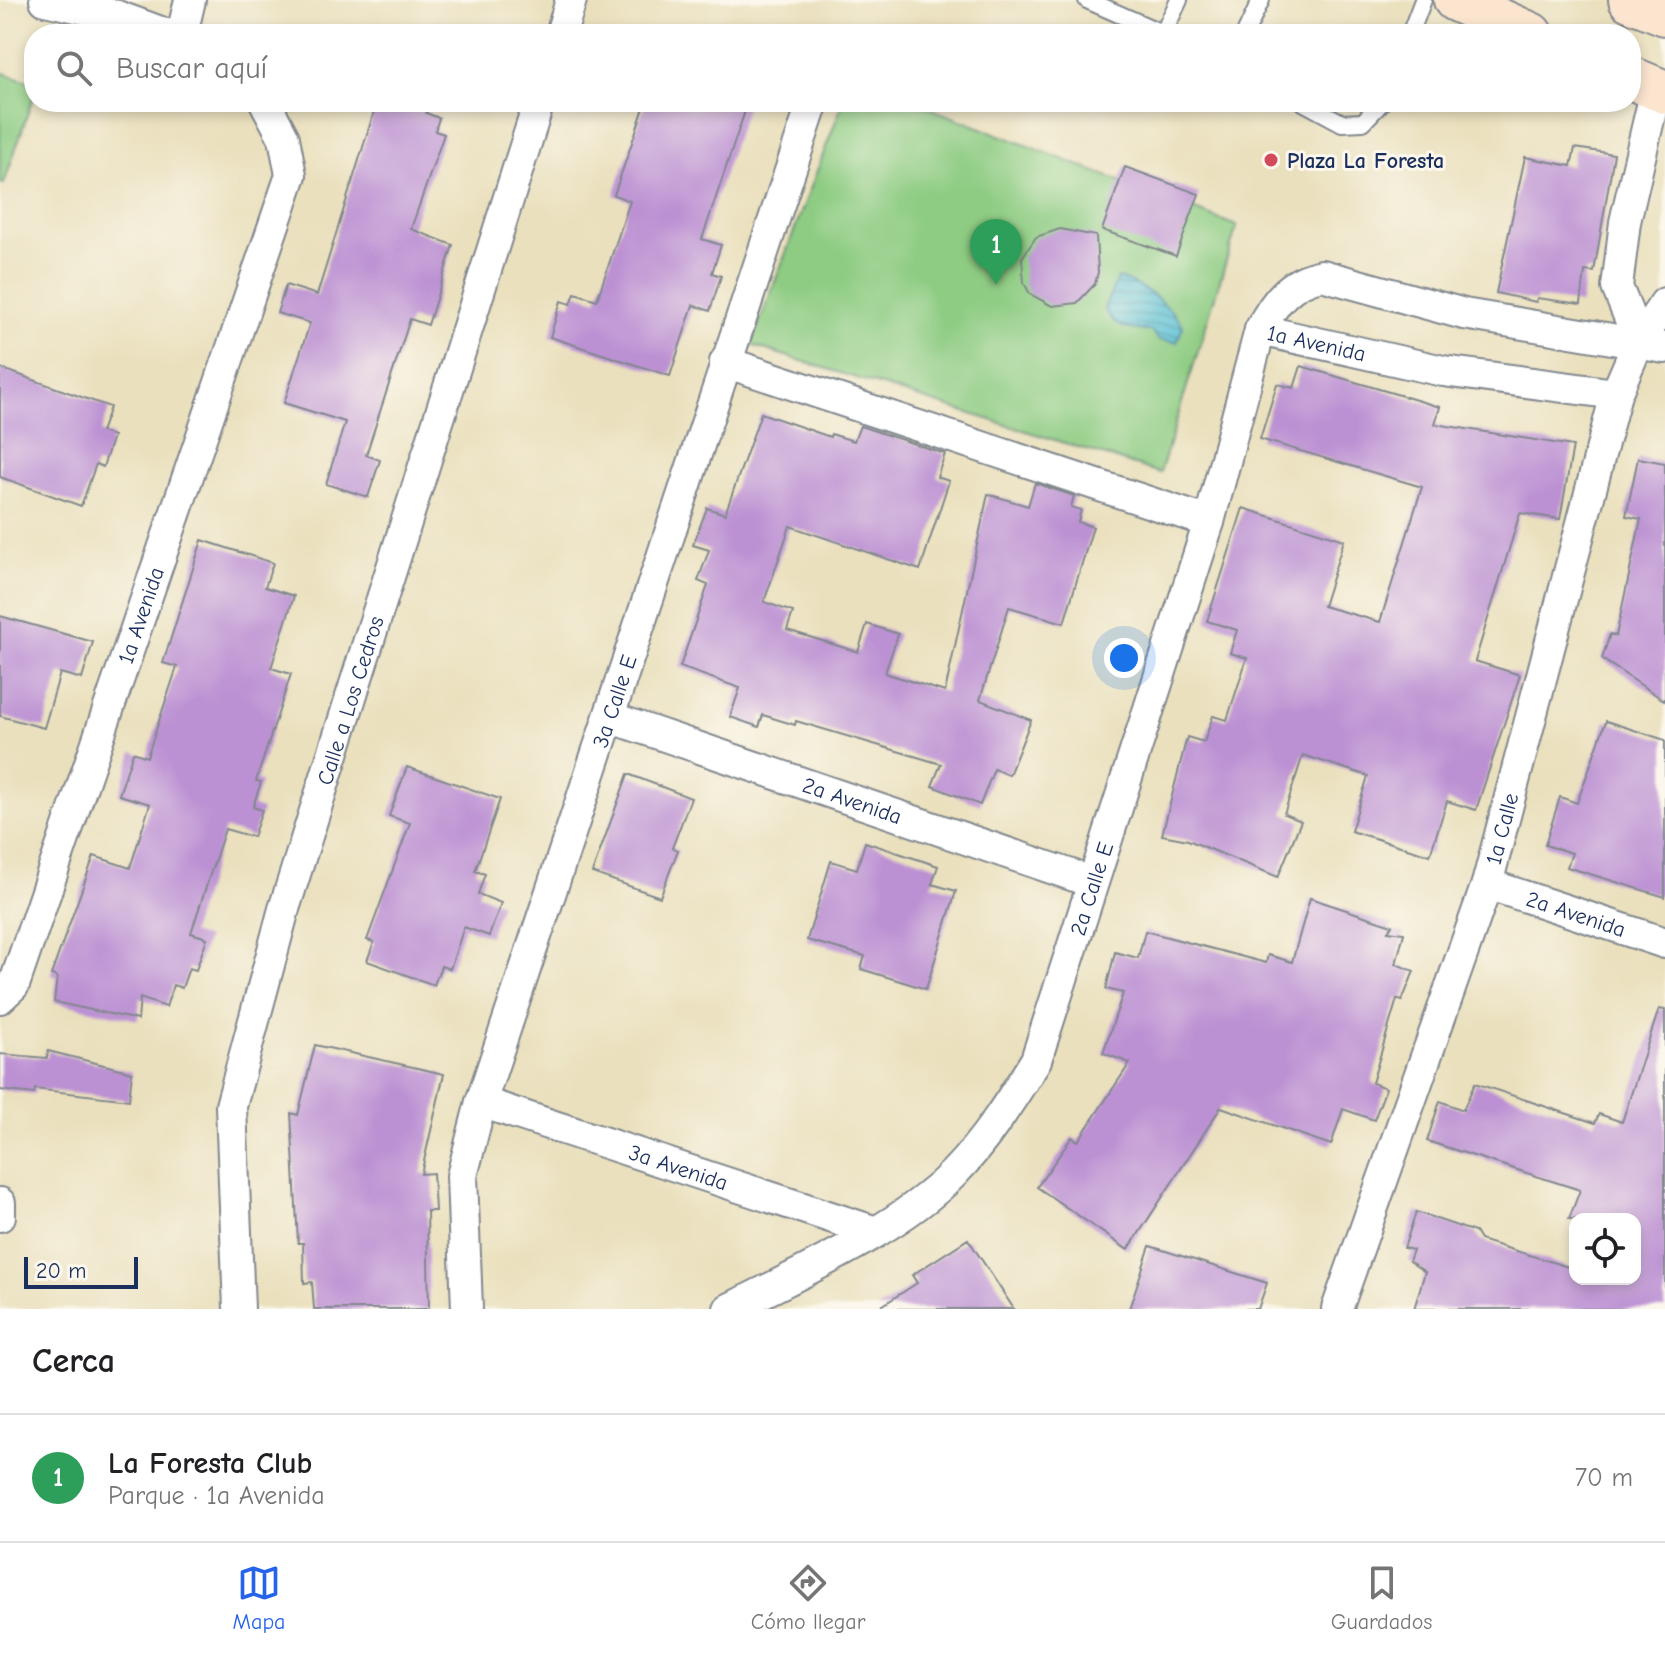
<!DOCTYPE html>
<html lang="es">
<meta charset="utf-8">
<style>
:root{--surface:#fff;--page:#f6f6f6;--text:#202124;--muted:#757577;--line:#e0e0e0;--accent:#2563eb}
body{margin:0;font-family:"Comic Neue",sans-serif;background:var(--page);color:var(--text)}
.controls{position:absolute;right:24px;bottom:24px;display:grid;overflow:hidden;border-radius:16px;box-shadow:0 4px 12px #0003}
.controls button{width:72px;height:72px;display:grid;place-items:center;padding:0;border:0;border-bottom:2px solid var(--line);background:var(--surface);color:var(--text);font:40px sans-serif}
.scale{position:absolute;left:24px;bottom:20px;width:114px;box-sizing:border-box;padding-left:8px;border:4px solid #1b2f5e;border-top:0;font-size:22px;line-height:28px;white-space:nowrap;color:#1b2f5e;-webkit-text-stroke:6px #fbf7ec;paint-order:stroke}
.you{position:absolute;left:1124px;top:658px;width:28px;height:28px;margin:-20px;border:6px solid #fff;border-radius:50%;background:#1a73e8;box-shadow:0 0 0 12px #1a73e833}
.badge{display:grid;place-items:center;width:52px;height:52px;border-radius:50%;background:var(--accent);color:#fff;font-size:26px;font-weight:700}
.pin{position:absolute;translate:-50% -66px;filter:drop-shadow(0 2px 4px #0008)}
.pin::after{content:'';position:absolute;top:42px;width:28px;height:24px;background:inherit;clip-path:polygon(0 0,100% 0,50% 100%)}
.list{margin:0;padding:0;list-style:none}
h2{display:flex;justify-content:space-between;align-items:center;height:104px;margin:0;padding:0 32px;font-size:34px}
h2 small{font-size:26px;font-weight:400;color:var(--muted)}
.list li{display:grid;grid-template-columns:52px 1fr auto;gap:24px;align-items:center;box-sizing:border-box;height:128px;padding:0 32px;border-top:2px solid var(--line)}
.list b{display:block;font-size:30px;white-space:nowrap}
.list p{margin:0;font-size:26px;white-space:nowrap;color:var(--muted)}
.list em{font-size:26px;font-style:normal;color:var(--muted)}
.icon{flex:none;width:44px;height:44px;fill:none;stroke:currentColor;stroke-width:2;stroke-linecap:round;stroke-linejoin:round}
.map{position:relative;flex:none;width:1665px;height:1309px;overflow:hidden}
.search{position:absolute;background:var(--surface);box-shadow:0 4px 12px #0003;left:24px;right:24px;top:24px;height:88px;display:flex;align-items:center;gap:20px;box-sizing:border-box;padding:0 28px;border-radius:32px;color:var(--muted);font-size:30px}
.sheet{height:232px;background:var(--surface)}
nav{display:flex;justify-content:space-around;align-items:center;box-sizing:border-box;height:112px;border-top:2px solid var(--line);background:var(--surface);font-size:22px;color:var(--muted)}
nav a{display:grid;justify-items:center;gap:4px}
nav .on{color:var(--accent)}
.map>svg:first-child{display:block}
</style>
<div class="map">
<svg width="1665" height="1309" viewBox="0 0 1665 1309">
<defs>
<pattern id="water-rules" width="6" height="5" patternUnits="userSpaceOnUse" patternTransform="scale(2)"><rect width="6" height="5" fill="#58c0d4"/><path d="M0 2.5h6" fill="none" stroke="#489caf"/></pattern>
</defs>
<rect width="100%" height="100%" fill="#fbf7ec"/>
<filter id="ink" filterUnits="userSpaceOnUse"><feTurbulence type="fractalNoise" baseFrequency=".0125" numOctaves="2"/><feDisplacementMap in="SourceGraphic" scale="16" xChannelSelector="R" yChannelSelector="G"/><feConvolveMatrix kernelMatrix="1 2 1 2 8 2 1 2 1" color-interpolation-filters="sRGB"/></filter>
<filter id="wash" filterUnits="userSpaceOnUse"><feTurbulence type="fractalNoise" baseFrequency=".006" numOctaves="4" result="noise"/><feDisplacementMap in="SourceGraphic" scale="32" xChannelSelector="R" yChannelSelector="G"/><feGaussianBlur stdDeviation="1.8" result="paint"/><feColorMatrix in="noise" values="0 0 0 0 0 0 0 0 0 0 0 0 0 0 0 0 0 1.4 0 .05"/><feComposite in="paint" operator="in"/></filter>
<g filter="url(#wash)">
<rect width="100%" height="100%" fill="#eae0bd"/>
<path fill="#8ecc83" stroke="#547e70" stroke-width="2" d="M 0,72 L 34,83 L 34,94 L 4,184 L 0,183 Z
M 843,102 L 914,102 L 1237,226 L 1160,473 L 751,345 Z"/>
<path fill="url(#water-rules)" stroke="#3a7899" stroke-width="2" d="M 1118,278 C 1144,286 1168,303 1183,326 L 1177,342 L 1159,340 L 1151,331 C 1128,330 1115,329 1104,308 Z"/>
<g id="blocks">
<path fill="#bc91d3" d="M 377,102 L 430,102 L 426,113 L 439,118 L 435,131 L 444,134 L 411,229 L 453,245 L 428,325 L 410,319 L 366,455 L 380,460 L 368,497 L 326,484 L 345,422 L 284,403 L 310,323 L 277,313 L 286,285 L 317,295 Z
M 646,102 L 748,102 L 702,239 L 721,245 L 712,273 L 721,276 L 710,311 L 693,305 L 670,376 L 550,337 L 561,301 L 571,304 L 575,293 L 597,300 L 630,201 L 614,195 Z
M 1575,148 L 1614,154 L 1594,272 L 1585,271 L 1581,304 L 1537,298 L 1536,302 L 1496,293 L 1525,157 L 1571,166 Z
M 1125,167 L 1199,194 L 1176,256 L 1102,230 Z
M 1060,229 L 1096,236 L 1098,272 L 1095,284 L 1077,303 L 1052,306 L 1030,294 L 1024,283 L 1022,258 L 1036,237 Z
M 1301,366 L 1440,407 L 1435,424 L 1573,446 L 1560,519 L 1520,513 L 1475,661 L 1520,675 L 1476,810 L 1447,801 L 1430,855 L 1351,831 L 1368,776 L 1303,755 L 1284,814 L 1301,821 L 1278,877 L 1188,840 L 1162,835 L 1187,737 L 1204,742 L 1213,716 L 1227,720 L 1247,658 L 1230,653 L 1237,630 L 1207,621 L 1243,508 L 1344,540 L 1323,606 L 1380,622 L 1422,487 L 1260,439 L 1277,384 L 1294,388 Z
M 0,368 L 110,407 L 101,432 L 113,436 L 103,467 L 96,464 L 81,506 L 0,477 Z
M 761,413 L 830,437 L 831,434 L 854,441 L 860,426 L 945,454 L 937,477 L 949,481 L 920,570 L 790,526 L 764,602 L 793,612 L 787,630 L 858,652 L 867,624 L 898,634 L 885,673 L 945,692 L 988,494 L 1028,506 L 1035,483 L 1074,496 L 1071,507 L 1081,510 L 1078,522 L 1093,527 L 1064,623 L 1009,607 L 980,700 L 1031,720 L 1009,775 L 994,769 L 980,805 L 932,786 L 941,764 L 796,721 L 795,725 L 763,715 L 759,727 L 730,717 L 740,688 L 680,667 L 708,585 L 698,581 L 709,550 L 693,545 L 707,508 L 725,514 Z
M 1638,458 L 1665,463 L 1665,701 L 1602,659 L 1610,634 L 1616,636 L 1641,519 L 1626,516 Z
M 202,540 L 273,563 L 265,587 L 294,596 L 271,668 L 291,674 L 256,781 L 261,782 L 253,807 L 262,810 L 253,837 L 225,829 L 191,933 L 207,938 L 196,970 L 189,968 L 182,988 L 173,985 L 166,1007 L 140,998 L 138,1020 L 54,1002 L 57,977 L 51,975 L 94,856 L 130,868 L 150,804 L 119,795 L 133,752 L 147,757 L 177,667 L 163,663 Z
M 0,616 L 93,642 L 82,679 L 60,673 L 44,728 L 0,716 Z
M 1606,721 L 1665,740 L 1665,897 L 1567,867 L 1572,853 L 1545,845 L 1560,797 L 1577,803 Z
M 407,767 L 500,799 L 475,871 L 485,874 L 478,894 L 501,903 L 489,936 L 464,927 L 450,969 L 441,966 L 434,985 L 367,961 L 374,942 L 367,940 L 410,823 L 389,816 Z
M 628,774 L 691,798 L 672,848 L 678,850 L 660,897 L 592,873 Z
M 865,842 L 938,866 L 932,884 L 956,891 L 926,989 L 861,969 L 865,956 L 807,940 L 831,861 L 857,869 Z
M 1310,898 L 1392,925 L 1388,931 L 1404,933 L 1396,964 L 1414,971 L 1402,1001 L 1397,999 L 1372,1083 L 1386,1088 L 1374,1120 L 1343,1109 L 1331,1145 L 1221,1107 L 1128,1250 L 1037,1187 L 1072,1137 L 1078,1141 L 1130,1063 L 1103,1053 L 1123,993 L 1106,989 L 1115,952 L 1138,958 L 1145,931 L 1266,963 L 1268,955 L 1292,962 Z
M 1659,1009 L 1665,1010 L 1665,1309 L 1414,1309 L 1425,1272 L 1409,1261 L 1413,1250 L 1404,1248 L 1416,1212 L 1475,1232 L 1480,1240 L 1575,1269 L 1575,1279 L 1635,1279 L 1635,1219 L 1569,1219 L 1580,1190 L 1427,1141 L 1440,1101 L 1463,1110 L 1475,1083 L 1595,1123 L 1599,1114 L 1622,1122 Z
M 315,1045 L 444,1074 L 421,1174 L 433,1173 L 435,1211 L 427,1211 L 429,1309 L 314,1309 L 312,1282 L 304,1283 L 303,1243 L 298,1243 L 291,1113 L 298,1115 Z
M 48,1051 L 132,1072 L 129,1100 L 35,1089 L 34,1094 L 0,1090 L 0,1054 L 47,1058 Z
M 968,1239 L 1014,1309 L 877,1309 L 917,1283 L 912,1275 Z
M 1150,1246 L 1267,1283 L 1258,1309 L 1129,1309 Z"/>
</g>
</g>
<g filter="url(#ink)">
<use href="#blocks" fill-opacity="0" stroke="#82888e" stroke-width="2"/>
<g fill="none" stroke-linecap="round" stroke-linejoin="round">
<g stroke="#82888e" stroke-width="20">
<path id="service" d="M 1087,0 L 1164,34
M 1163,34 L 1179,0
M 1245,34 L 1261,0
M 1410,34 L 1423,0
M 1303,102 L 1342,123 L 1363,122 L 1382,102"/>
</g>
<g stroke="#82888e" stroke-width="34">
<g id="minor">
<path d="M 45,0 L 117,16 L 166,34"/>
<path d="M 182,34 L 190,0"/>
<path d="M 561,34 L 571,0"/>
<path id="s1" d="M 1260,330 L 1443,371 L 1616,394"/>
<path d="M 1639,341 L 1617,287 L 1625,222 L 1656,89"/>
<path d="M 725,362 L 1209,522"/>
<path id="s2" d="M 612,718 L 1092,882"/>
<path id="s3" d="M 1487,884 L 1665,943"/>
<path id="s4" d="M 0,998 L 14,985 L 291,175 L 284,138 L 265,102"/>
<path id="s5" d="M 481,1102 L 876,1232"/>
<path d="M 0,1203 L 0,1216"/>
<path id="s6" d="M 239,1309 L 231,1106 L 284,909 L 539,102"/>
<path id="s7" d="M 467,1309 L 462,1176 L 481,1102 L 813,102"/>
<path id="s8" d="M 729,1309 C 798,1274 900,1229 954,1173 C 987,1139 1011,1100 1036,1060 L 1209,522 L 1260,330 C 1274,302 1290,281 1322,275 L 1464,314 L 1665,348"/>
<path id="s9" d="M 1337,1309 L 1487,884 L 1616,394 L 1639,341 L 1665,303"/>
</g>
</g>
<g stroke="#82888e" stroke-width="46">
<path id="secondary" d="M 1455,0 L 1531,34
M 1630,0 L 1665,14
M 1631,78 L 1665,92"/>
</g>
<use href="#service" stroke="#fff" stroke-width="16"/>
<use href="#minor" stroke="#fff" stroke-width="30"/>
<use href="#secondary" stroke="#fbe5cf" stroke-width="42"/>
</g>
</g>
<circle fill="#d1495b" stroke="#fbf7ec" stroke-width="3" cx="1271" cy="160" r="8"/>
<g text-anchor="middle" stroke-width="6" stroke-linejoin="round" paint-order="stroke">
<g font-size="22" font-weight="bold" fill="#1b2f5e" stroke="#fbf7ec" text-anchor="start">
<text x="1287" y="168">Plaza La Foresta</text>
</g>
<g font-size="22" fill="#1b2f5e" stroke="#fbf7ec">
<text dy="8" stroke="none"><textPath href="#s1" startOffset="58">1a Avenida</textPath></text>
<text dy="8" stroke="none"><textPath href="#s4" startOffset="410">1a Avenida</textPath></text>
<text dy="8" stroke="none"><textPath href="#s6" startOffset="626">Calle a Los Cedros</textPath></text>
<text dy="8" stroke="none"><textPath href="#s7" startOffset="632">3a Calle E</textPath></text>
<text dy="8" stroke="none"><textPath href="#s2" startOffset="254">2a Avenida</textPath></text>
<text dy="8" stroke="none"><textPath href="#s9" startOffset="508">1a Calle</textPath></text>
<text dy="8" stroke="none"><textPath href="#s8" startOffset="584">2a Calle E</textPath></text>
<text dy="8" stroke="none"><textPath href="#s3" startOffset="94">2a Avenida</textPath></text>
<text dy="8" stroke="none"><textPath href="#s5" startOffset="208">3a Avenida</textPath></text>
</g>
</g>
</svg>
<div class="controls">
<button><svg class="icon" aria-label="locate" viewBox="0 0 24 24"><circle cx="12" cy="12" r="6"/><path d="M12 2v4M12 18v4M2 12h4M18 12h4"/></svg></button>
</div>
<div class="scale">20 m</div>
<div class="you"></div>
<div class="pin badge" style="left:996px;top:285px;background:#2e9e5b">1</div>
<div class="search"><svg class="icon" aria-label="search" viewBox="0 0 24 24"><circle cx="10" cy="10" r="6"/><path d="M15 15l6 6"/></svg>Buscar aquí</div>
</div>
<section class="sheet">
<h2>Cerca<small></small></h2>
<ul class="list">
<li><span class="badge" style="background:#2e9e5b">1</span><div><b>La Foresta Club</b><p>Parque · 1a Avenida</p></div><em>70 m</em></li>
</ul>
</section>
<nav>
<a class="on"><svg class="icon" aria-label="map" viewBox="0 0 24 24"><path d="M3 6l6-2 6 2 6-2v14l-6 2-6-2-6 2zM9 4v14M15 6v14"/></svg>Mapa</a>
<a><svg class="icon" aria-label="directions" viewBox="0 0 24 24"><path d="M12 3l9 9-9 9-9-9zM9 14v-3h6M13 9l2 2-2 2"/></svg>Cómo llegar</a>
<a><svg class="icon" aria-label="saved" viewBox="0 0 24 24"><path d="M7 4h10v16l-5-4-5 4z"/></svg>Guardados</a>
</nav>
